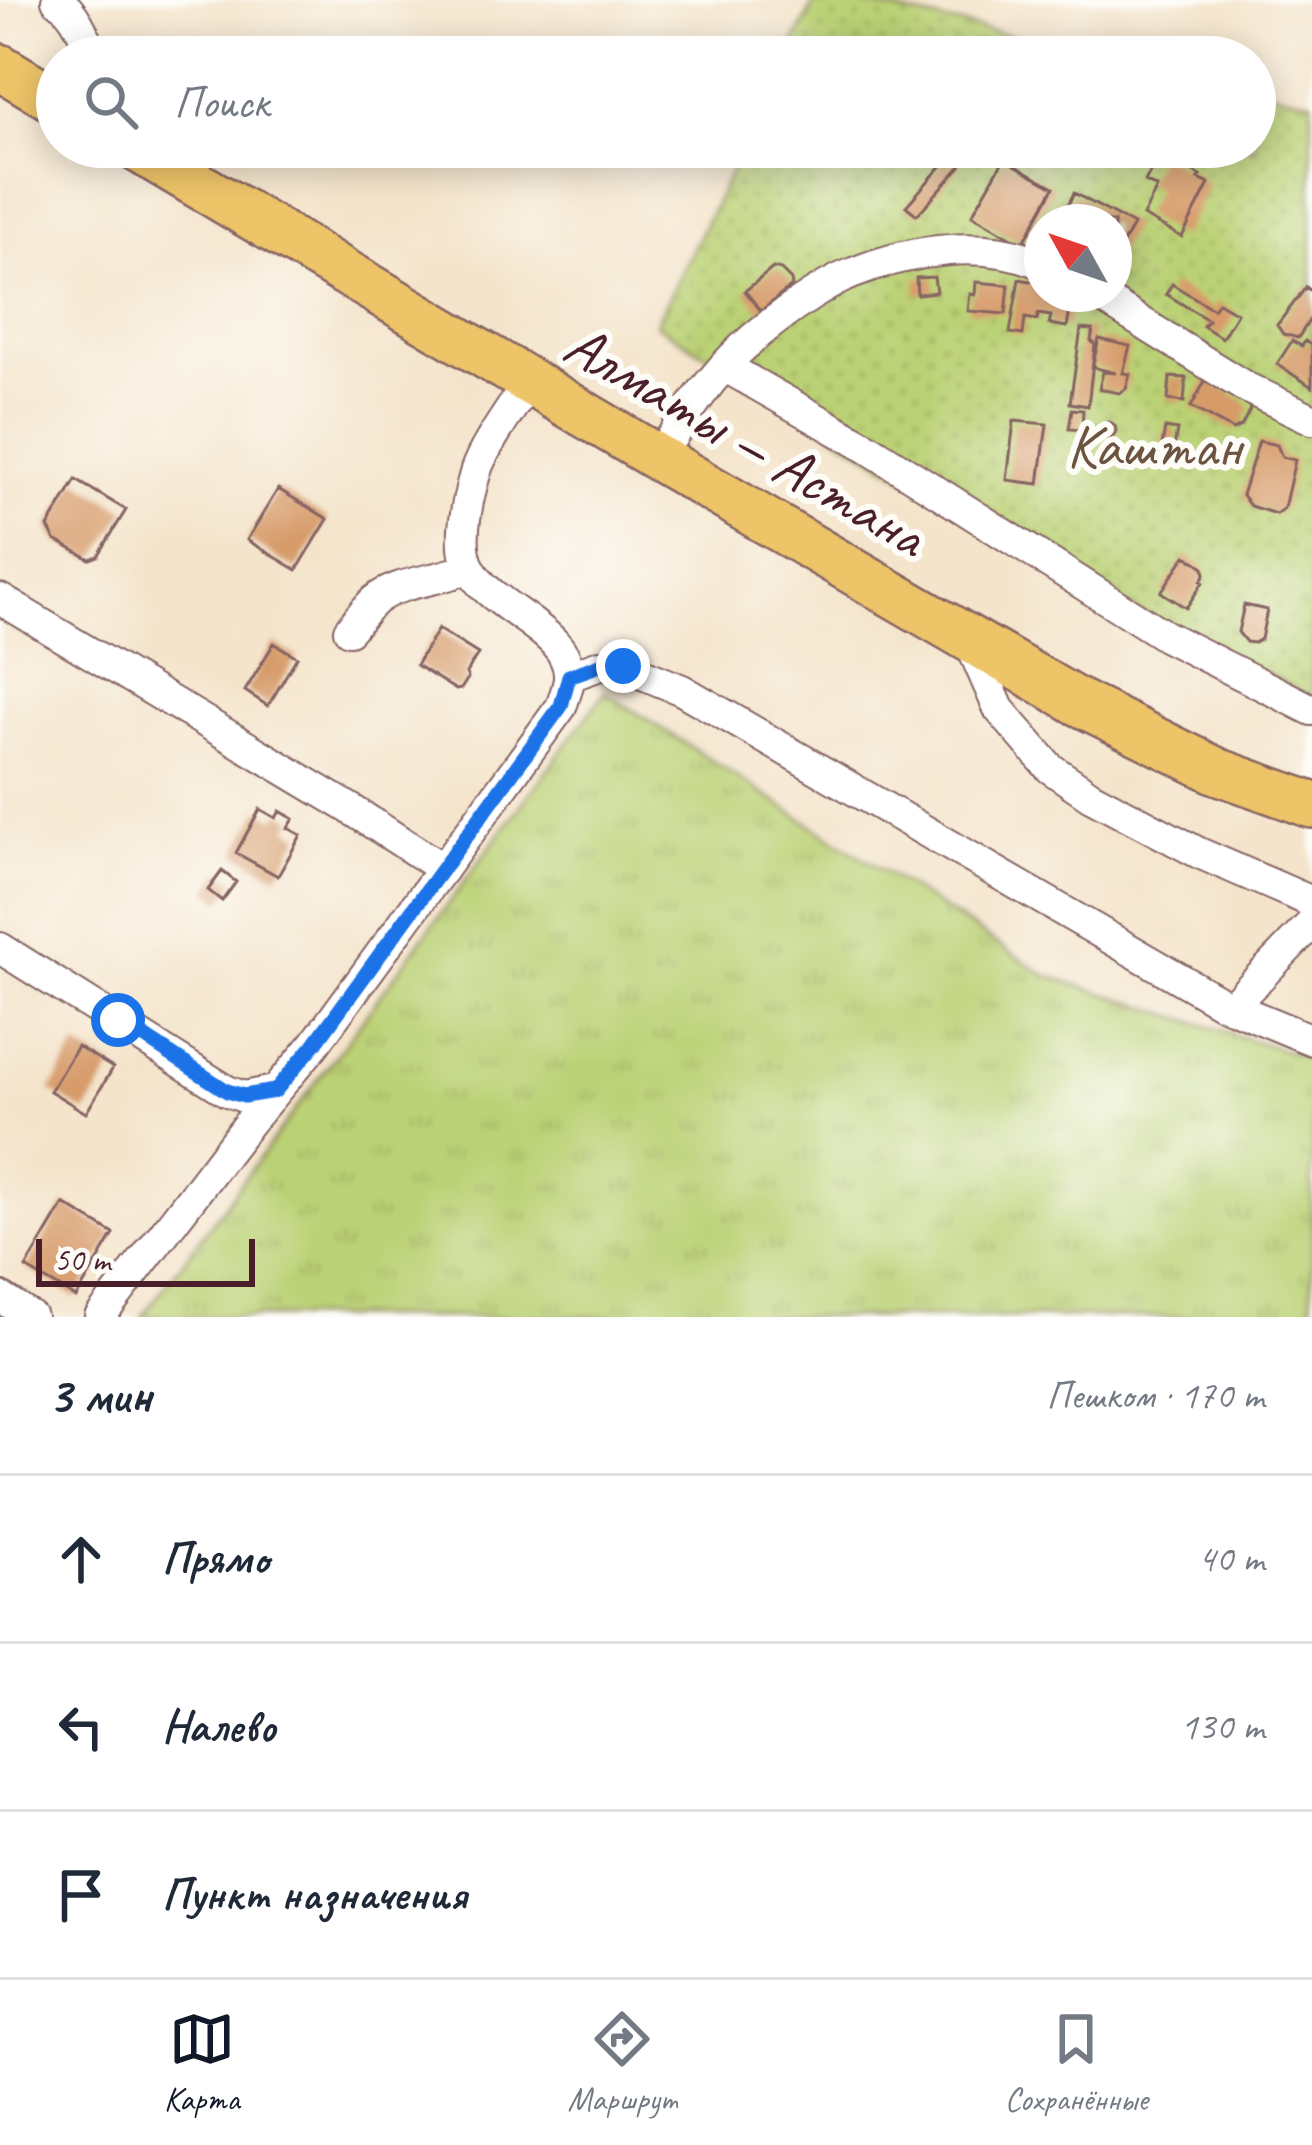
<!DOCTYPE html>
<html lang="ru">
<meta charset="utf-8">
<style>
:root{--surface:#fff;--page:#f2f2f3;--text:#1f2937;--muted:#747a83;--line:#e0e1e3;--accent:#111827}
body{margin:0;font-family:Caveat,sans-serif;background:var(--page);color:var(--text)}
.compass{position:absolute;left:1024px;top:204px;width:108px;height:108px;border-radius:50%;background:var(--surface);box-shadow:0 6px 30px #0003;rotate:310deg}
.scale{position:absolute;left:36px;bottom:30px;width:219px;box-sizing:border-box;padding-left:12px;border:6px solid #4a1f2b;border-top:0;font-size:33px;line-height:42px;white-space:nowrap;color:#4a1f2b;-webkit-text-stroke:9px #fdfcf7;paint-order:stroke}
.stop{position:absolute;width:36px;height:36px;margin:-27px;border:9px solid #1a73e8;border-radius:50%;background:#fff}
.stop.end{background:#1a73e8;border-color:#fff;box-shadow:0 3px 12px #0008}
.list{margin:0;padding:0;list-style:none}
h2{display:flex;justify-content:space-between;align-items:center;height:156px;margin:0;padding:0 48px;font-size:51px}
h2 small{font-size:39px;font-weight:400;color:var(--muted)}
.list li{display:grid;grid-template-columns:78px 1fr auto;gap:36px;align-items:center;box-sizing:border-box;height:168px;padding:0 48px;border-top:3px solid var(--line)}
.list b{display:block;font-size:45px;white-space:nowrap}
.list em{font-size:39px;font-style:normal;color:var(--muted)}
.icon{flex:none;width:66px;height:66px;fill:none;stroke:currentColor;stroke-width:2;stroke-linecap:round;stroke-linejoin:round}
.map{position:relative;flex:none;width:1312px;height:1317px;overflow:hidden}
.search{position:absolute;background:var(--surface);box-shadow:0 6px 30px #0003;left:36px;right:36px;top:36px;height:132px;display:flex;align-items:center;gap:30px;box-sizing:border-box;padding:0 42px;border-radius:66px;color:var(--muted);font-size:45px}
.sheet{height:660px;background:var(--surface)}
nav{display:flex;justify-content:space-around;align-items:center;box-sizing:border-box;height:168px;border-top:3px solid var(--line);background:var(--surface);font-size:33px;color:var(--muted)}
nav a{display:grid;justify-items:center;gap:6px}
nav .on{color:var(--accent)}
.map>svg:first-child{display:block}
</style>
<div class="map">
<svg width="1312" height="1317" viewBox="0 0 1312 1317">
<defs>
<pattern id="grass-tufts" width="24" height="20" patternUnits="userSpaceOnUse" patternTransform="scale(3)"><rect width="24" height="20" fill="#bbd175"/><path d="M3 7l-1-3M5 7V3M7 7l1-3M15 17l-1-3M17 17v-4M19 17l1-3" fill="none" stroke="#a2b365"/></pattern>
<pattern id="garden-dots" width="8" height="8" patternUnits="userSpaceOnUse" patternTransform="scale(3)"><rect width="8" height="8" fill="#bbd175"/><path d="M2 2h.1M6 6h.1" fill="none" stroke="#a2b365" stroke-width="1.8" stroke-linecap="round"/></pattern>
</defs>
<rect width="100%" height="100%" fill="#fdfcf7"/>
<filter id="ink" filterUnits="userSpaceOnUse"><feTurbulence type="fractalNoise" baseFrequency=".00833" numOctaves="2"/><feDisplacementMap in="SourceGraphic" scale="24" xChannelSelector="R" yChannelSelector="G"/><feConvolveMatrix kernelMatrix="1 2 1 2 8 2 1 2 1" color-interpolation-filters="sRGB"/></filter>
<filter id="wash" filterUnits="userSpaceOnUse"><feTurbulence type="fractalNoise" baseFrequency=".004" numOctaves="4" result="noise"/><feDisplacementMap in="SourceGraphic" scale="48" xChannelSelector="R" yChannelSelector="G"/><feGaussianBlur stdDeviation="2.7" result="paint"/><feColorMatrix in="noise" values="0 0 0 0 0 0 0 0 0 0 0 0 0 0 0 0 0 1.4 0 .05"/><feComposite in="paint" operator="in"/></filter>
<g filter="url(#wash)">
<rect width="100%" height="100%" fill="#f4e4cb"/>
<path fill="url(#grass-tufts)" stroke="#827850" stroke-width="3" d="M 605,692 L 1045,975 L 1312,1059 L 1312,1317 L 142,1317 Z"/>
<path fill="url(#garden-dots)" stroke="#827850" stroke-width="3" fill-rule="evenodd" d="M 816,0 L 843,0 L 1112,57 L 787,57 Z
M 1255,88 L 1312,100 L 1312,697 L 1060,572 L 656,324 L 743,147 L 1255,147 ZM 1042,222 L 1114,222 L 1114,294 L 1042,294 Z"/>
<g id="blocks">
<path fill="#d79b6b" d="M 1159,155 L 1201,176 L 1199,179 L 1209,184 L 1182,237 L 1143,216 L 1157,188 L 1145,182 Z
M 1004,159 L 1054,187 L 1023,244 L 972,215 Z
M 954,160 L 961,166 L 917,215 L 906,206 L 946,161 L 950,165 Z
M 1074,193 L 1133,225 L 1114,259 L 1114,222 L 1059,222 Z
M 773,268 L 781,270 L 791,280 L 792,286 L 761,311 L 745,291 Z
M 934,277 L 936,292 L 917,294 L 916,278 Z
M 1019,279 L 1042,283 L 1042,294 L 1073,294 L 1067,327 L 1049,324 L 1051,316 L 1038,314 L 1037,320 L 1025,318 L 1023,335 L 1010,333 Z
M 976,282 L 1009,285 L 1006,314 L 968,311 L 970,294 L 975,295 Z
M 1172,284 L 1213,309 L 1218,302 L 1237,313 L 1222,338 L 1203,326 L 1208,320 L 1166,294 Z
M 1306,287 L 1312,292 L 1312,316 L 1298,338 L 1283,334 L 1277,325 Z
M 1081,329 L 1093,330 L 1091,341 L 1095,344 L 1088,406 L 1070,403 Z
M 1099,339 L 1130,346 L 1123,373 L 1130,374 L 1126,389 L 1119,393 L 1099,389 L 1103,372 L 1116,373 L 1096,368 L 1093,364 Z
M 1292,341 L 1302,346 L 1305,341 L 1312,346 L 1312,387 L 1277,364 Z
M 1170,377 L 1186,378 L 1184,402 L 1168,400 Z
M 1206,379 L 1246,402 L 1250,409 L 1242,425 L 1233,430 L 1191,407 Z
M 1072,409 L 1083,410 L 1082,430 L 1069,429 Z
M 1014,421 L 1047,424 L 1039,484 L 1007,480 Z
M1100 430a8 8 0 1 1 16 0a8 8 0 1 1-16 0Z
M 1165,428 L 1177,430 L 1174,448 L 1162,446 Z
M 1259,441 L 1277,445 L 1282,457 L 1295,460 L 1284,508 L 1276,514 L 1250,506 L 1242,495 Z
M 76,480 L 126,510 L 98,556 L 90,559 L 55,540 L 48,527 Z
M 278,489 L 328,519 L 297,570 L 247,540 Z
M 1186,555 L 1204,567 L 1205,575 L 1201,581 L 1203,582 L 1186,608 L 1161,592 Z
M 1244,605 L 1267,610 L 1261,639 L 1254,643 L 1246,642 L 1238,632 Z
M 438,629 L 478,654 L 466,673 L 468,678 L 461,689 L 456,690 L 416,665 Z
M 274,643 L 297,657 L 268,706 L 245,691 Z
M 260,809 L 276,818 L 280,811 L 294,819 L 288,828 L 301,835 L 278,876 L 236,853 Z
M 222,871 L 236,882 L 222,901 L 208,890 Z
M 77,1046 L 113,1068 L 86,1113 L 50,1091 Z
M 64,1204 L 114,1234 L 76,1298 L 26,1268 Z"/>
</g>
</g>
<g filter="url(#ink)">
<use href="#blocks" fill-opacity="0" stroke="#866463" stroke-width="3"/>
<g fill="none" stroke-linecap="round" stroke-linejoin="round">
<g stroke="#866463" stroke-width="34">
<path id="minor" d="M 57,0 C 75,11 86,36 91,57
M 1096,294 L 1245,387 L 1312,419
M 724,366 L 868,448 L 1165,636 L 1312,710
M 658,458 C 684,418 708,379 743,347 C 768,324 820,286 851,274 C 909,250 983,238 1042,264
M 0,599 L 349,808 L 443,869
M 349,630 C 357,620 366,608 375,600 C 399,581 439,581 469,568
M 968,638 L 999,709 L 1050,768 L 1091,796 L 1199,853 L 1312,902
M 569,676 L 600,665 L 623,666 L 682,690 L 1222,1003 L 1312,1040
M 0,948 L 227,1091 L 244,1097 L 275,1091
M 1231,1007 L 1312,923
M 0,1297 L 31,1317
M 100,1317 L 250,1121 L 314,1045 L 561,707 C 564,698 568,688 569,679 C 573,625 474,607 465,554 C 460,529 469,494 476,470 C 485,444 514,406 529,381"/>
</g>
<g stroke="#866463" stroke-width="50">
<path id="highway" d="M 0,67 L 57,101
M 134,147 L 658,458 L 1078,702 L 1217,771 L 1312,805"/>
</g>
<use href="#minor" stroke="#fff" stroke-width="30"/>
<use href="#highway" stroke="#eec469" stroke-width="45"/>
</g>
</g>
<g fill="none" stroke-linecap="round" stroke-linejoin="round" filter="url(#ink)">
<path stroke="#1a73e8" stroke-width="15" d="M 118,1020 L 227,1091 L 244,1096 L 275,1091 L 314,1045 L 561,706 L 569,676 L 600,665 L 623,666"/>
</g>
<g text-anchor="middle" stroke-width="12" stroke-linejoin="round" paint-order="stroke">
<g font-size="60" fill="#4a1f2b" stroke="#fdfcf7">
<text transform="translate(746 439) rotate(30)" y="21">Алматы — Астана</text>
</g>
<g font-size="60" fill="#6c5441" stroke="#fdfcf7">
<text x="1154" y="466">Каштан</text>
</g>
</g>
</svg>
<svg class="compass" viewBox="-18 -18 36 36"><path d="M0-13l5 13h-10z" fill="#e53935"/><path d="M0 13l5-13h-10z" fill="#747a83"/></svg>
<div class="scale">50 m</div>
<div class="stop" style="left:118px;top:1020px"></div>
<div class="stop end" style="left:623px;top:666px"></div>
<div class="search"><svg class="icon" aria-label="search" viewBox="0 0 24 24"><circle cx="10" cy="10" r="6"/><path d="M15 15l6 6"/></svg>Поиск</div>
</div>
<section class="sheet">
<h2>3 мин<small>Пешком · 170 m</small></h2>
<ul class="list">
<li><svg class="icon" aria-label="ahead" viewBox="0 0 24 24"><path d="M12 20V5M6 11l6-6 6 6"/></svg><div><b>Прямо</b></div><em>40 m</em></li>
<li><svg class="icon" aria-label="left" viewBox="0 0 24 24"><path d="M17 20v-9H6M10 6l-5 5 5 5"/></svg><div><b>Налево</b></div><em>130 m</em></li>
<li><svg class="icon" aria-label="arrive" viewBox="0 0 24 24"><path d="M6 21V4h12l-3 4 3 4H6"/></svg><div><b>Пункт назначения</b></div></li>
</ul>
</section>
<nav>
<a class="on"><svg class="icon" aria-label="map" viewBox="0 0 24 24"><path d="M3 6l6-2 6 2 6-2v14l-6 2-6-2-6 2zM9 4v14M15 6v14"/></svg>Карта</a>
<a><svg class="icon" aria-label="directions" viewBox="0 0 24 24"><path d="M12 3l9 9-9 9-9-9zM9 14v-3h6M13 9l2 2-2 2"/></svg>Маршрут</a>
<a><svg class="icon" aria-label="saved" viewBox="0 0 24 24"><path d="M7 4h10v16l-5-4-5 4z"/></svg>Сохранённые</a>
</nav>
